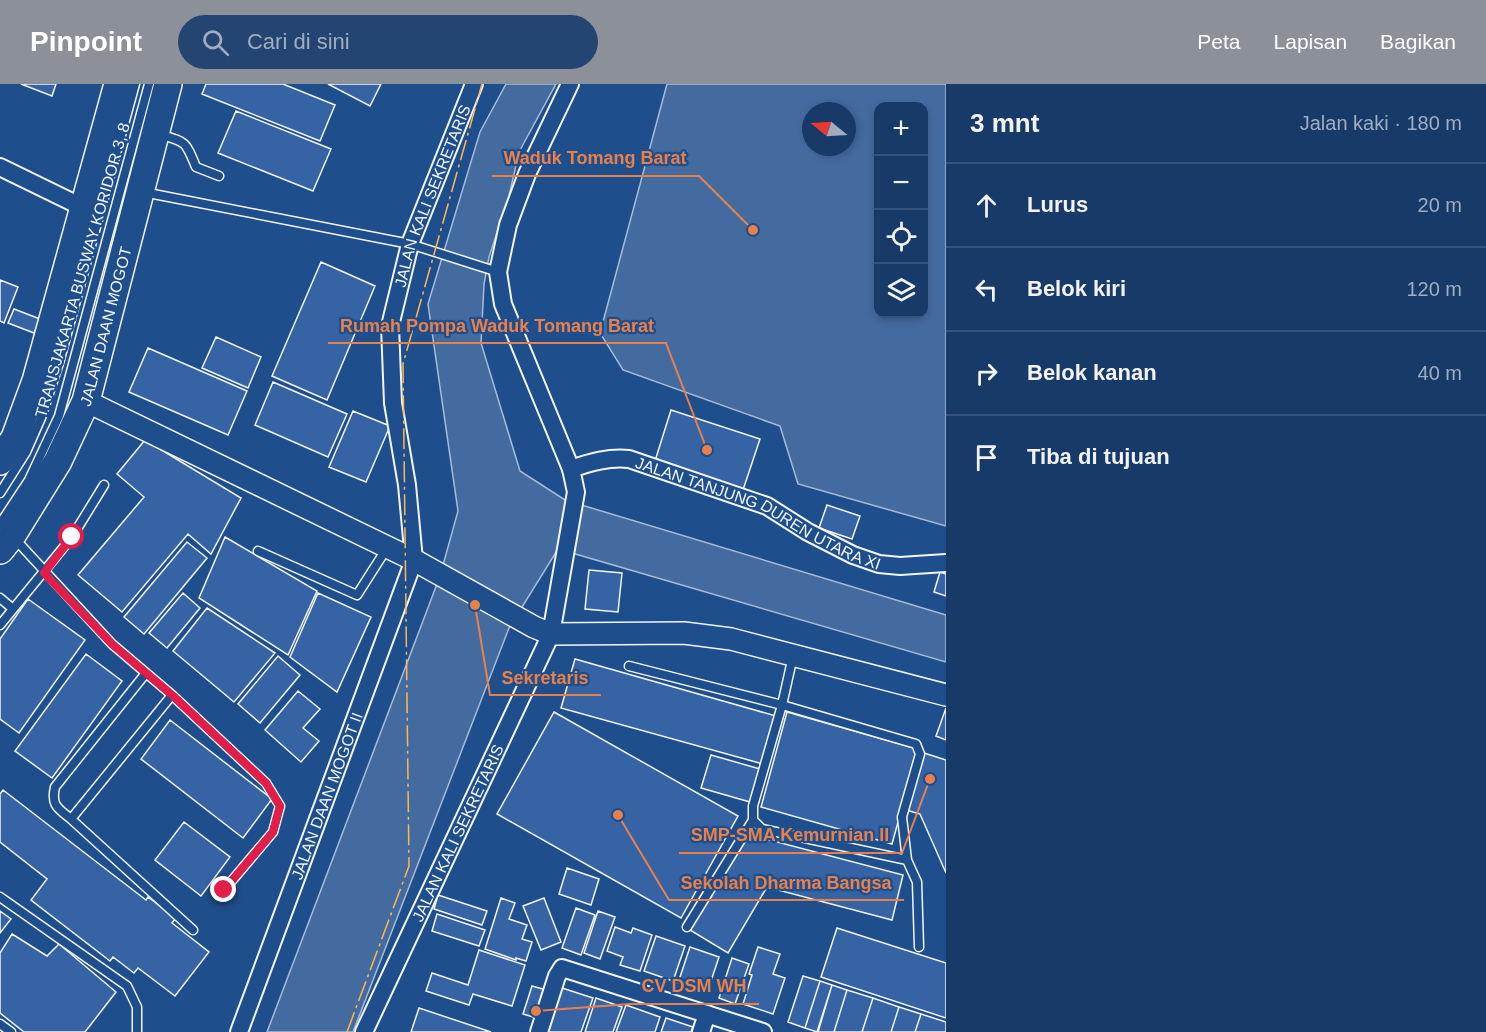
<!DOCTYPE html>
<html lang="id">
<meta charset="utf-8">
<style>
:root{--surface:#173a69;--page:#244571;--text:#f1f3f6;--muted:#9eadc0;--line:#36547d;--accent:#8c9099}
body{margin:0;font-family:Helvetica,sans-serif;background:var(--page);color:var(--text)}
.controls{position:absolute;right:18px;top:18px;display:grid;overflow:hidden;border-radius:12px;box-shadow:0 3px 9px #0003}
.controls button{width:54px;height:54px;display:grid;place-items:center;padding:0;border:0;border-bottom:2px solid var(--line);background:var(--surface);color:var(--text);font:30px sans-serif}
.compass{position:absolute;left:802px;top:18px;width:54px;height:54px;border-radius:50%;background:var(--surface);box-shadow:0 3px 9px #0003;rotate:288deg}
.stop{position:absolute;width:18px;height:18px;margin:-14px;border:4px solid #e11d48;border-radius:50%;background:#fff}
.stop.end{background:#e11d48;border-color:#fff;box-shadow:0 2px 6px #0008}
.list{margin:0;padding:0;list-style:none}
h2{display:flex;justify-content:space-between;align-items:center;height:78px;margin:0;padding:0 24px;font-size:26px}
h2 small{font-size:20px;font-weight:400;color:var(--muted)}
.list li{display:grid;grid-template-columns:39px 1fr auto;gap:18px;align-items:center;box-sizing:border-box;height:84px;padding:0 24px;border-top:2px solid var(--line)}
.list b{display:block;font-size:22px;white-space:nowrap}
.list em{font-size:20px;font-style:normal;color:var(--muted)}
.icon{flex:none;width:33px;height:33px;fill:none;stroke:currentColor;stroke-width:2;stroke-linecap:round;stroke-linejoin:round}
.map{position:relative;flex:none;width:946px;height:948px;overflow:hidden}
header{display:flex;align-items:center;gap:36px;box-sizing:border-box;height:84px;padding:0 30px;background:var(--accent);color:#fff}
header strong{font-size:28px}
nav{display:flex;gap:33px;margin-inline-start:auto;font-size:21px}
.search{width:420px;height:54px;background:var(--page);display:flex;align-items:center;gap:15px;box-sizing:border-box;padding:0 21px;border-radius:33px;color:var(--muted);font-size:22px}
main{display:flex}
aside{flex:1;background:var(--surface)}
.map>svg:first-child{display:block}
</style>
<header>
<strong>Pinpoint</strong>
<div class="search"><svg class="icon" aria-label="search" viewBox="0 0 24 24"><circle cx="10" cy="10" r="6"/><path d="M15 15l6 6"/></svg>Cari di sini</div>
<nav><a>Peta</a><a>Lapisan</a><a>Bagikan</a></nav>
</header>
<main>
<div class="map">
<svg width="946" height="948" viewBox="0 0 946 948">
<rect width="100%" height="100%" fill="#1f4e8c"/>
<path fill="#446ba0" stroke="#a8bbd7" stroke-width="1.5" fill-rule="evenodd" d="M 506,0 L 556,0 L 519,68 L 509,112 L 489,173 L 484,200 L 481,259 L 520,387 L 565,416 L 946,531 L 946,578 L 558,465 L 509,544 L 353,948 L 267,948 L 440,492 L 458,427 L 428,220 L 480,48 Z
M 667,0 L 946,0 L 946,442 L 798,400 L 780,342 L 623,286 L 600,249 ZM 878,22 L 924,22 L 924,230 L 878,230 ZM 811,27 L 847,27 L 847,63 L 811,63 Z"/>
<path fill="#3563a3" stroke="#f2f6ff" stroke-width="1.5" d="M 21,0 L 56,0 L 52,12 Z
M 206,0 L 283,0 L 335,21 L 320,57 L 202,10 Z
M 328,0 L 381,0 L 370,22 Z
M 236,27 L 331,65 L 313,107 L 218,69 Z
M 321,178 L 375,202 L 327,316 L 272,292 Z
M 0,196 L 18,203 L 4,239 L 0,237 Z
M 14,225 L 40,235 L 34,249 L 8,239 Z
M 216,253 L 261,273 L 248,304 L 202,284 Z
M 148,264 L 247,307 L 228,351 L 129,308 Z
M 273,298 L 347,330 L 328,373 L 255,341 Z
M 671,326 L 760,355 L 743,406 L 655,377 Z
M 353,327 L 390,342 L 366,398 L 329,383 Z
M 145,356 L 241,414 L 211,470 L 188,450 L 122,528 L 78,491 L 144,413 L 117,390 Z
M 827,421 L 860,432 L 852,455 L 819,444 Z
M 225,453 L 317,507 L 288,571 L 199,514 Z
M 187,458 L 207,474 L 144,550 L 124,533 Z
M 589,486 L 622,489 L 618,528 L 585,525 Z
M 940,488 L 946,490 L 946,512 L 934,508 Z
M 183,509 L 200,524 L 167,564 L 149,549 Z
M 318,509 L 371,533 L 337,608 L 290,573 Z
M 28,515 L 85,556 L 19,649 L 0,635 L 0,555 Z
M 207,524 L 275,569 L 234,618 L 173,567 Z
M 86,570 L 122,597 L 52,694 L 15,667 Z
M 278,572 L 300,591 L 260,639 L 238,620 Z
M 575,575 L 776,632 L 763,680 L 561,624 Z
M 298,607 L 320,625 L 303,644 L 319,657 L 301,678 L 265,646 Z
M 946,624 L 946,656 L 936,652 Z
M 554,628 L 738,732 L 681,834 L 497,730 Z
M 787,628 L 918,665 L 892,760 L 761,723 Z
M 170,636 L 272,715 L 243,754 L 141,675 Z
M 924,669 L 946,676 L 946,789 L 920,730 L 906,726 Z
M 711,671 L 760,685 L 750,718 L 701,704 Z
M 3,706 L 146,816 L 148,813 L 176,834 L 172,839 L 209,868 L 175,912 L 138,884 L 134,889 L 113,873 L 110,877 L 31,816 L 47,795 L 0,758 L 0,710 Z
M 184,738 L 230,773 L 201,812 L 155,776 Z
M 747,750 L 903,791 L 892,836 L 767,803 L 728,869 L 690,846 Z
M 567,784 L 599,795 L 591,821 L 559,810 Z
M 438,811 L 487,827 L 482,841 L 434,825 Z
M 501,814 L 515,819 L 509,835 L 527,841 L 522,855 L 532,858 L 526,877 L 516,874 L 516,876 L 485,865 Z
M 544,814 L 561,858 L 541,866 L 523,822 Z
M 576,824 L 595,831 L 581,871 L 562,864 Z
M 0,827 L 11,835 L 0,849 Z
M 598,827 L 615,833 L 600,875 L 584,869 Z
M 437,830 L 485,846 L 479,862 L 432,847 Z
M 615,843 L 631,849 L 633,844 L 652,851 L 640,887 L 620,881 L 623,873 L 607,867 Z
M 837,844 L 946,879 L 946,934 L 821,893 Z
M 12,850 L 47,872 L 59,860 L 116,908 L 85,948 L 24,948 L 0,929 L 0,869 Z
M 656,852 L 685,862 L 673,897 L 644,887 Z
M 690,863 L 719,873 L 707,909 L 678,899 Z
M 758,863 L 780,870 L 773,890 L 785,894 L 773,930 L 743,920 L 752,891 L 749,890 Z
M 479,866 L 525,881 L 512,922 L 473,910 L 469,921 L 426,907 L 432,889 L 468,901 Z
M 732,874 L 749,880 L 735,920 L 719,914 Z
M 803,892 L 820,897 L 805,944 L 788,938 Z
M 820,897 L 832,901 L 817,948 L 805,944 Z
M 832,901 L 847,906 L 834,948 L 818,948 Z
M 532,902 L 550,907 L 540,935 L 523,930 Z
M 562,904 L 593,914 L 581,948 L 547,948 Z
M 847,906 L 873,914 L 862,948 L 834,948 Z
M 596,914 L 622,923 L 613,948 L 585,948 Z
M 873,914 L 899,923 L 891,948 L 862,948 Z
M 626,921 L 660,933 L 655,948 L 616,948 Z
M 899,923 L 921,930 L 915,948 L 891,948 Z
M 419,924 L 491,948 L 411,948 Z
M 921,930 L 946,938 L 946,948 L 915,948 Z
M 666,934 L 693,943 L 691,948 L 661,948 Z"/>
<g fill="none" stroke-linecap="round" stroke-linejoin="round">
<g stroke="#f2f6ff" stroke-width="11">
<path id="service" d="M 158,50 C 186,58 185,56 196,83 L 219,92
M 143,108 L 410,160 L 498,188
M 0,409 L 26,368 L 41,334 L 59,279 L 135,0
M 0,440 L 29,396 L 59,332 L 149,0
M 15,455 L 112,560 L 172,611 L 266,699 L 280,722 L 273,748 L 224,806
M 258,467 L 357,511 L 387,464
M 0,514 L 13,525
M 0,541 L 72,453 L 104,401
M 793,572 L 782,621 L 753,722 L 753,736 L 762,745 L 907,776
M 629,582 L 782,621 L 916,660 L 920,670 L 902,733 L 907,776 L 917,798 L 919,863
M 172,611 L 71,735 L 193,846
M 71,735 C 57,724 51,721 55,703 L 146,589
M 0,813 L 127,902 L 137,923 L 137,948
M 687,843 L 753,736
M 0,940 L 11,948"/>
</g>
<g stroke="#f2f6ff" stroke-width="20">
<g id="minor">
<path d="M 0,83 L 84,124"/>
<path id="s1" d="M 571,385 C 591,378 609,373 629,375 L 767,422 L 808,448 L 853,471 L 879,480 L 900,482 L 946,479"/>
<path id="s2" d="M 239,948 L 414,476 L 407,401 L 393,319 L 390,242 L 410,160 L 474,0"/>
<path id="s3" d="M 364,948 L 551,550 L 576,408 L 571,385 L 503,220 L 498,188 L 508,141 L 527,90 L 570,0"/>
<path d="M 539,948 L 557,892 L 562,884 L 763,948"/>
<path d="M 701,948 L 707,930"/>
</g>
</g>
<g stroke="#f2f6ff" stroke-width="24">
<path id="tertiary" d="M 86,317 L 414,476 L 534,543 L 551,550 L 684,549 L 731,555 L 946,611"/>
</g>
<g stroke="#f2f6ff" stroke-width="30">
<g id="trunk">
<path d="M 0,377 L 15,354 L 36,297 L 118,0"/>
<path id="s4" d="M 0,466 L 12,451 L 58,377 L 86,317 L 168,0"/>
</g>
</g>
<use href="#service" stroke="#1f4e8c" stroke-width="8"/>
<use href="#minor" stroke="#1f4e8c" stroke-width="16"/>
<use href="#tertiary" stroke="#1f4e8c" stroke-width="21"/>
<use href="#trunk" stroke="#1f4e8c" stroke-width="27"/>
<path stroke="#ffb74d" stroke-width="1.5" stroke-dasharray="21 4.5 3 4.5" stroke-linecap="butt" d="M 347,948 L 409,782 L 403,280 L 482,0"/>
</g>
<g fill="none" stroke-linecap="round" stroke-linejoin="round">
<path stroke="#e11d48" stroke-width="8" d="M 72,453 L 44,489 L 112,560 L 172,611 L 266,699 L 280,722 L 273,748 L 224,806"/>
</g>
<g text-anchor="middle" stroke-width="4.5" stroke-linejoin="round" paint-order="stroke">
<g font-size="16" fill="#f2f6ff" stroke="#1f4e8c">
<text dy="6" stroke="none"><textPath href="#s2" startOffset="876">JALAN KALI SEKRETARIS</textPath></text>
<text transform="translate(82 186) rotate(-74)" y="6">TRANSJAKARTA BUSWAY KORIDOR 3, 8</text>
<text dy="6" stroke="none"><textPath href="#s4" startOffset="250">JALAN DAAN MOGOT</textPath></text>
<text dy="6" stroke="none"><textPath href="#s1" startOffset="200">JALAN TANJUNG DUREN UTARA XI</textPath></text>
<text dy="6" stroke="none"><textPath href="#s2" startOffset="252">JALAN DAAN MOGOT II</textPath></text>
<text dy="6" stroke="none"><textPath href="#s3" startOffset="220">JALAN KALI SEKRETARIS</textPath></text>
</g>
</g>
<path fill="none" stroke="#ea8049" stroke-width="2" d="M753 146L699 92H492M707 366L666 259H328M475 521L490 611H601M930 695L902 769H679M618 731L669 816H904M536 927L630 920H759"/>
<g fill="#ea8049" stroke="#1f4e8c" stroke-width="2">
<circle cx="753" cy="146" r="6"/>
<circle cx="707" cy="366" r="6"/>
<circle cx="475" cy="521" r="6"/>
<circle cx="930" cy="695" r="6"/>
<circle cx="618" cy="731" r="6"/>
<circle cx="536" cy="927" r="6"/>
</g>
<g font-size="18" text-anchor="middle" font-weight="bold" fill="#ea8049" stroke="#1f4e8c" stroke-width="4.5" stroke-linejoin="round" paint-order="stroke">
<text x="595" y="80">Waduk Tomang Barat</text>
<text x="497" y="248">Rumah Pompa Waduk Tomang Barat</text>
<text x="545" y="600">Sekretaris</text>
<text x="790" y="757">SMP-SMA Kemurnian II</text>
<text x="786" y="805">Sekolah Dharma Bangsa</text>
<text x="694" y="908">CV DSM WH</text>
</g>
</svg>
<div class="controls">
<button>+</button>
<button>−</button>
<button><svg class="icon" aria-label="locate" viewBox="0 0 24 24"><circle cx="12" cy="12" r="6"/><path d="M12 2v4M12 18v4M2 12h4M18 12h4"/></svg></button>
<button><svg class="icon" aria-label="layers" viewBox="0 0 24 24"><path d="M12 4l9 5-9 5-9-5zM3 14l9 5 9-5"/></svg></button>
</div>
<svg class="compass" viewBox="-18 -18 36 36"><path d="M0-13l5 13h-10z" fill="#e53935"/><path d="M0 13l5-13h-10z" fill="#9eadc0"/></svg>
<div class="stop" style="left:72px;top:453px"></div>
<div class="stop end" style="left:224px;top:806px"></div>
</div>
<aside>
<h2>3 mnt<small>Jalan kaki · 180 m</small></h2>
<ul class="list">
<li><svg class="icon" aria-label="ahead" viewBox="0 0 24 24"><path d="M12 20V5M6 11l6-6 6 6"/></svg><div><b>Lurus</b></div><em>20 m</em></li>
<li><svg class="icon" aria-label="left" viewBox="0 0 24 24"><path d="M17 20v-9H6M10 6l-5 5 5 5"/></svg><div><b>Belok kiri</b></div><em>120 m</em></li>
<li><svg class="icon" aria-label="right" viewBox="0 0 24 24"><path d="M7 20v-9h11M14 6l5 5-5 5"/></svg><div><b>Belok kanan</b></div><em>40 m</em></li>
<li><svg class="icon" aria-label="arrive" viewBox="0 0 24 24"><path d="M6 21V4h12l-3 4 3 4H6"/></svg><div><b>Tiba di tujuan</b></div></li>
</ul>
</aside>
</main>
